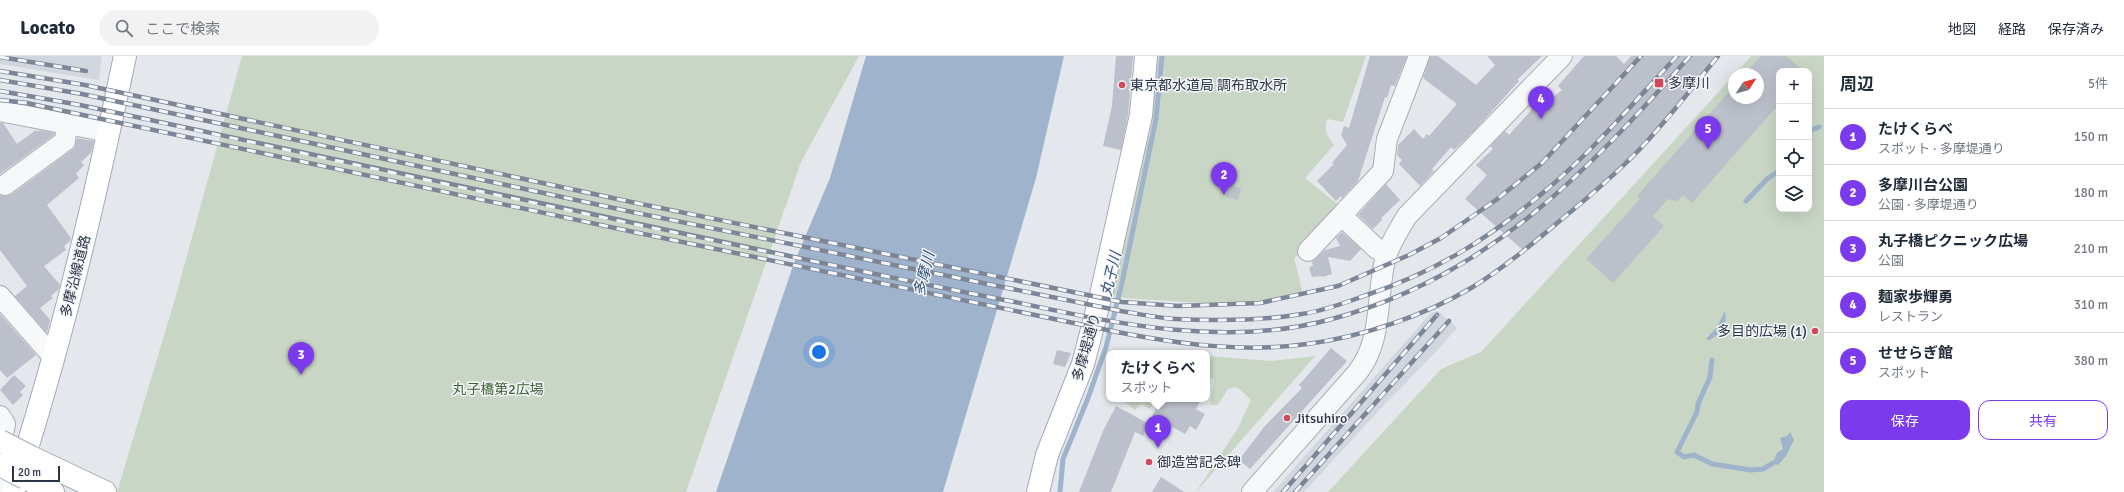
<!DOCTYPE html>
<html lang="ja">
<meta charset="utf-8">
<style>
:root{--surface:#fff;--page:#f2f2f3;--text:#1f2937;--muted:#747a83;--line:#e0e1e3;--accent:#7c3aed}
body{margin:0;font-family:Signika,"Noto Sans JP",sans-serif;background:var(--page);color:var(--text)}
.controls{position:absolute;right:12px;top:12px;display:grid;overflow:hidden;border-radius:8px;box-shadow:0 4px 16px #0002}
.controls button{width:36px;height:36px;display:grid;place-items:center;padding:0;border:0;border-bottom:1px solid var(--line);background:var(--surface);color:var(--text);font:20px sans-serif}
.compass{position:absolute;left:1728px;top:12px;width:36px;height:36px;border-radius:50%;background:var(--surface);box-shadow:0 4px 16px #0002;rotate:54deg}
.scale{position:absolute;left:12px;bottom:10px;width:48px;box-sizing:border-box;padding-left:4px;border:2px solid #2b3445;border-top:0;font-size:11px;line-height:14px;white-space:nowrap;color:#2b3445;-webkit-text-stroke:3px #f4f6f9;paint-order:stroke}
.you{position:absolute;left:819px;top:296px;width:14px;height:14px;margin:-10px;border:3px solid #fff;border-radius:50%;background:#1a73e8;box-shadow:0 0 0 6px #1a73e833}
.badge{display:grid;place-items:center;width:26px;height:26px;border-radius:50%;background:var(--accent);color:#fff;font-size:13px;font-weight:700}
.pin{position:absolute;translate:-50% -33px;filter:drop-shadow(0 1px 2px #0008)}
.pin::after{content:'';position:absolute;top:21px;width:14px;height:12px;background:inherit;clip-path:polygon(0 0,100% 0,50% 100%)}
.popup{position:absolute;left:1106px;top:294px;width:104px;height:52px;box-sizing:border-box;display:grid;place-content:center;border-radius:8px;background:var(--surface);filter:drop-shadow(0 1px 3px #0005);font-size:13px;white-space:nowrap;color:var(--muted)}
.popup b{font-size:15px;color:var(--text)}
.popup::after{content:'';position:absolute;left:50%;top:100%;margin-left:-8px;border:8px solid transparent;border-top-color:var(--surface)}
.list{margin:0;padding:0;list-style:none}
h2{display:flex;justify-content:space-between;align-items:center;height:52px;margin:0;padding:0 16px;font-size:17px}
h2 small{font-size:13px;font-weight:400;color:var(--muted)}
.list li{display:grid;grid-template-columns:26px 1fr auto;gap:12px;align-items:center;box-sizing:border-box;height:56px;padding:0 16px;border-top:1px solid var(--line)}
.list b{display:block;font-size:15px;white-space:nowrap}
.list p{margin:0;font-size:13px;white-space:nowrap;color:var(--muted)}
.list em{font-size:13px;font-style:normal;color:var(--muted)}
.actions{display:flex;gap:8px;padding:12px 16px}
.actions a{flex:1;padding:9px 0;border:1px solid var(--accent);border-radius:12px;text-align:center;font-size:14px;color:var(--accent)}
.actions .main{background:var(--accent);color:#fff}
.icon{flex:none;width:22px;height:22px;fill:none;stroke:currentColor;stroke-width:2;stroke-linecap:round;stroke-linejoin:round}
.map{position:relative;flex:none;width:1824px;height:436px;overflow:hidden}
header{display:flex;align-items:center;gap:24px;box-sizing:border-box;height:56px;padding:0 20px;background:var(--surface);border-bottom:1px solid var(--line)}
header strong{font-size:19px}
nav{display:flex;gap:22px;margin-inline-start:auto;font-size:14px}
.search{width:280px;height:36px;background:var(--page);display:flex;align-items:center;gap:10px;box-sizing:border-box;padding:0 14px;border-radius:22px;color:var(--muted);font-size:15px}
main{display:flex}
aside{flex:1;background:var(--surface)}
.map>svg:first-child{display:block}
</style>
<header>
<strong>Locato</strong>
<div class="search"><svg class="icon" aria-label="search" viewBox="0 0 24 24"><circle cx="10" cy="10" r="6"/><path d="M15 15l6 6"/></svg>ここで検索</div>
<nav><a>地図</a><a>経路</a><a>保存済み</a></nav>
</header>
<main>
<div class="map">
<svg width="1824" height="436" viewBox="0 0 1824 436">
<rect width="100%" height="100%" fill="#e4e7ec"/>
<path fill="#d2d6de" d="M 0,0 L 102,0 L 99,24 L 0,8 Z
M 1438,255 L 1457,272 L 1432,300 L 1385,348 L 1304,436 L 1273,436 L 1431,257 Z"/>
<path fill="#c9d6c5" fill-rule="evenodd" d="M 242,0 L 859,0 L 801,106 L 686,436 L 117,436 L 175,243 Z
M 1146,0 L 1366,0 L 1343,66 L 1327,63 C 1324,74 1327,80 1334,89 L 1305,122 L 1346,155 L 1294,202 L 1303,238 L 1234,249 L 1123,242 L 1101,239 Z
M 1751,0 L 1824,0 L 1824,436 L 1328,436 L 1441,313 L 1481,296 L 1734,19 L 1734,42 L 1758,42 L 1758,18 L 1735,18 ZM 1779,15 L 1809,15 L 1809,153 L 1779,153 Z
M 1207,300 L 1272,305 L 1315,300 L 1196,436 L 1238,372 L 1251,344 L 1237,331 L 1228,333 L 1218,349 L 1210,349 L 1214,324 L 1207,321 Z
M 1121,343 L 1155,343 L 1150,353 L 1141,348 L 1135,354 Z"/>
<path fill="#9fb4cc" d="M 866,0 L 1064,0 L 1036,122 L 943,436 L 716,436 L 794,207 L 830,122 Z
M 1725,255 C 1728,269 1721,278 1709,284 L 1706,283 L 1717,271 Z
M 1790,376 L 1794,384 L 1786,400 L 1778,409 L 1773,407 L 1777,397 L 1783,393 L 1780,382 L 1787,380 Z"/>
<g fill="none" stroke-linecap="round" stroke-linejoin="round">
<path stroke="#9fb4cc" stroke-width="5" d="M 1809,75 L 1819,71
M 1746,145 L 1767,123 L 1779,115
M 1712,304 L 1710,321 L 1698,348 L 1697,356 L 1677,396 L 1684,401 L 1694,399 L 1712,408 L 1751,414 L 1763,413 L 1773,407
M 1060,436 L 1063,403 L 1088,342 L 1106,291 L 1122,227 L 1156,63 L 1162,0"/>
</g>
<path fill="#bbc0ca" d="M 1116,0 L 1133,0 L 1128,60 L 1121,94 L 1103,90 L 1112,50 Z
M 1370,0 L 1407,0 L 1395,30 L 1391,29 L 1387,42 L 1385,41 L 1358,125 L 1342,142 L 1341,140 L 1336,145 L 1317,125 L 1334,108 L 1332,107 L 1347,89 L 1341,79 L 1344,70 L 1349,72 Z
M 1430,0 L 1438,0 L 1476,29 L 1495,9 L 1487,0 L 1542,0 L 1517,24 L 1519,25 L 1474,75 L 1454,94 L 1451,91 L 1432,113 L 1434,115 L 1420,130 L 1399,108 L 1402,104 L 1397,99 L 1398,89 L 1414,73 L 1423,83 L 1427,78 L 1429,80 L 1457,48 L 1423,22 Z
M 1584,0 L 1616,0 L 1624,8 L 1631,0 L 1720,0 L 1664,66 L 1615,116 L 1525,196 L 1465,143 L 1487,119 L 1476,109 L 1493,93 L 1490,90 L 1505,75 L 1509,79 L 1535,50 L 1538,53 L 1562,34 L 1558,30 Z
M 1761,0 L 1786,0 L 1803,15 L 1779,15 L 1779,48 L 1692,147 L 1683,139 L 1677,145 L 1668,143 L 1653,160 L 1664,170 L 1613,227 L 1586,203 L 1640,143 L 1637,140 L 1734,30 L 1734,42 L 1758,42 L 1758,18 L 1745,18 Z
M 0,67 L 3,67 L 17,88 L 36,74 L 38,76 L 40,74 L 54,77 L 54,79 L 0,118 Z
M 77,82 L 94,85 L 91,97 L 81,106 L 84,109 L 76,118 L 79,122 L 47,149 L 71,182 L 70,185 L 64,190 L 66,194 L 44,210 L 60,229 L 58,234 L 51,240 L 53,242 L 40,252 L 50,264 L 47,277 L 15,240 L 27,230 L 0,194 L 0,139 L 6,140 L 12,138 L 72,94 L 75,91 Z
M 1386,128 L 1400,144 L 1381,162 L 1382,164 L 1373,173 L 1358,159 Z
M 1229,129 L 1241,132 L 1238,144 L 1226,141 Z
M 1342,176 L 1361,193 L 1350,205 L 1328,201 L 1332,218 L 1322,221 L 1321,220 L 1312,221 L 1309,212 L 1313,209 L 1312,206 L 1325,194 L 1340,190 L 1336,182 Z
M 0,258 L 36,299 L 7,322 L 0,314 Z
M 1331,292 L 1347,305 L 1250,413 L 1239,404 L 1264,371 L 1302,332 L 1299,329 Z
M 1057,294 L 1071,297 L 1065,311 L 1053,308 Z
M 14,319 L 26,330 L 20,336 L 23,339 L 13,349 L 0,334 Z
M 1161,343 L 1201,343 L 1196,353 L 1205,358 L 1196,374 L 1190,370 L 1185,378 L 1152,360 Z
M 1116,350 L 1149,368 L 1143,380 L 1135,376 L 1111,436 L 1079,436 L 1103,375 Z
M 1161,421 L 1184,436 L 1152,436 Z"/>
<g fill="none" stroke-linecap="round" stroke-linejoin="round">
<g stroke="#a9aeb7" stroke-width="22">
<path id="minor" d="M 0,55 L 109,76
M 5,129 L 65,85 L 67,68
M 1342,160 L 1377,193 L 1388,195
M 1308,195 L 1383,115 L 1387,83 L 1419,0
M 0,240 L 54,302
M 0,360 L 5,368 L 0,392
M 0,428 L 13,436
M 1252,436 L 1357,317 C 1383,285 1376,242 1385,204 C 1389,188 1399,174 1407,160 L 1562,0"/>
</g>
<g stroke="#a3abb8" stroke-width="24">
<path id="major" d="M 33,402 L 105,436
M 25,422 L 53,436
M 13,436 C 60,293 94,147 125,0
M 1038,436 L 1047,399 L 1083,308 L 1101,239 L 1141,59 L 1146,0"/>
</g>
<use href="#minor" stroke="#f7f8fa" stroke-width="20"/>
<use href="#major" stroke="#fff" stroke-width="22"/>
<g stroke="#7d8696" stroke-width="4.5">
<path id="rail" d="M 0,1 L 86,15
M 0,15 L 85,29 L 636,147 L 1122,246 L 1178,250 L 1260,247 L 1338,230 L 1409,199 L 1441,182 L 1496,144 L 1542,107 L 1641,0
M 0,24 L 82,38 L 632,156 L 1121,255 C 1139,258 1157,262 1175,263 C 1217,265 1261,265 1302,258 C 1322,255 1342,248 1361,241 C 1434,217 1487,184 1545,135 C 1593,95 1634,46 1677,0
M 0,35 L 80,49 C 329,103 578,157 827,208 C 890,221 952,234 1015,246 C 1118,268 1227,292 1332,263 C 1488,221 1586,117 1690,0
M 0,44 L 27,47 L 78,58 L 629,175 L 1117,276 C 1179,288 1244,297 1307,288 C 1361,281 1424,260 1471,232 C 1501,214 1529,191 1556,168 C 1584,145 1613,121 1638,95 C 1667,65 1692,32 1718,0
M 1283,436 L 1437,259
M 1295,436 L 1449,265"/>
</g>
<use href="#rail" stroke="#f4f6f9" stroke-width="3" stroke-dasharray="9" stroke-linecap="butt"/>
<g stroke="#a3abb8" stroke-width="24" stroke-linecap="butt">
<path id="major-bridge" d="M 0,385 L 33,402
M 0,409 L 25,422"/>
</g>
<use href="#major-bridge" stroke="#fff" stroke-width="22"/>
</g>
<g fill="#d1495b" stroke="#f4f6f9" stroke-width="1.5">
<rect x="1654" y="22" width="10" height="10" rx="2"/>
<circle cx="1122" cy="29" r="4"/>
<circle cx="1815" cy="275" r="4"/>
<circle cx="1287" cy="362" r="4"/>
<circle cx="1149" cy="406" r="4"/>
</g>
<g text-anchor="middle" stroke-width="3" stroke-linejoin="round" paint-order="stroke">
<g font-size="14" fill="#2b3445" stroke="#f4f6f9" text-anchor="start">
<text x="1668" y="32">多摩川</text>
<text x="1130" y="34">東京都水道局 調布取水所</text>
<text x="1807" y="280" text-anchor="end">多目的広場 (1)</text>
<text x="1295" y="367">Jitsuhiro</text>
<text x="1157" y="411">御造営記念碑</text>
</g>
<g font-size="14" fill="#2b3445" stroke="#f4f6f9">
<text transform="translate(75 220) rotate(-76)" y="5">多摩沿線道路</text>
<text transform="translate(1086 291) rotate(-74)" y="5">多摩堤通り</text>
</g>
<g font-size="14" fill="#3f6138" stroke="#f4f6f9">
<text x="498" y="338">丸子橋第2広場</text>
</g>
<g font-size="15" font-style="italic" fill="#34527a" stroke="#f4f6f9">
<text transform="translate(924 218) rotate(-76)" y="5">多摩川</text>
<text transform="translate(1111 218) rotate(-77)" y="5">丸子川</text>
</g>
</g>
</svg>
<div class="controls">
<button>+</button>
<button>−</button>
<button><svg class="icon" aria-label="locate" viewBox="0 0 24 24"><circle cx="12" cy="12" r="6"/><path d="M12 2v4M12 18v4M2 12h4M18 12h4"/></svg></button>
<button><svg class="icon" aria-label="layers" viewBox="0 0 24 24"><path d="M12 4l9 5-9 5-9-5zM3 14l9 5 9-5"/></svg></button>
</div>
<svg class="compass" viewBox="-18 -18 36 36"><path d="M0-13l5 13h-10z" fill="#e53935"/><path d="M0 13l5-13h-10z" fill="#747a83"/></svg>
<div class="scale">20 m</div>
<div class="you"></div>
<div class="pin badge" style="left:1158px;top:392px">1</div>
<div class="popup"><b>たけくらべ</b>スポット</div>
<div class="pin badge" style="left:1224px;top:139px">2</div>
<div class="pin badge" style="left:301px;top:319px">3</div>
<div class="pin badge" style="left:1541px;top:63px">4</div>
<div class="pin badge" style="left:1708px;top:93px">5</div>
</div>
<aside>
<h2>周辺<small>5件</small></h2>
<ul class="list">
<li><span class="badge">1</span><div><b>たけくらべ</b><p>スポット · 多摩堤通り</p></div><em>150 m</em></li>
<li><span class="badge">2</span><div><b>多摩川台公園</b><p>公園 · 多摩堤通り</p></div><em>180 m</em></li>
<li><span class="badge">3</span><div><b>丸子橋ピクニック広場</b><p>公園</p></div><em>210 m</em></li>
<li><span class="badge">4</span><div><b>麺家歩輝勇</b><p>レストラン</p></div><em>310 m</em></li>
<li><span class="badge">5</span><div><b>せせらぎ館</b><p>スポット</p></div><em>380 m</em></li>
</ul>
<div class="actions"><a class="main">保存</a><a>共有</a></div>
</aside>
</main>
